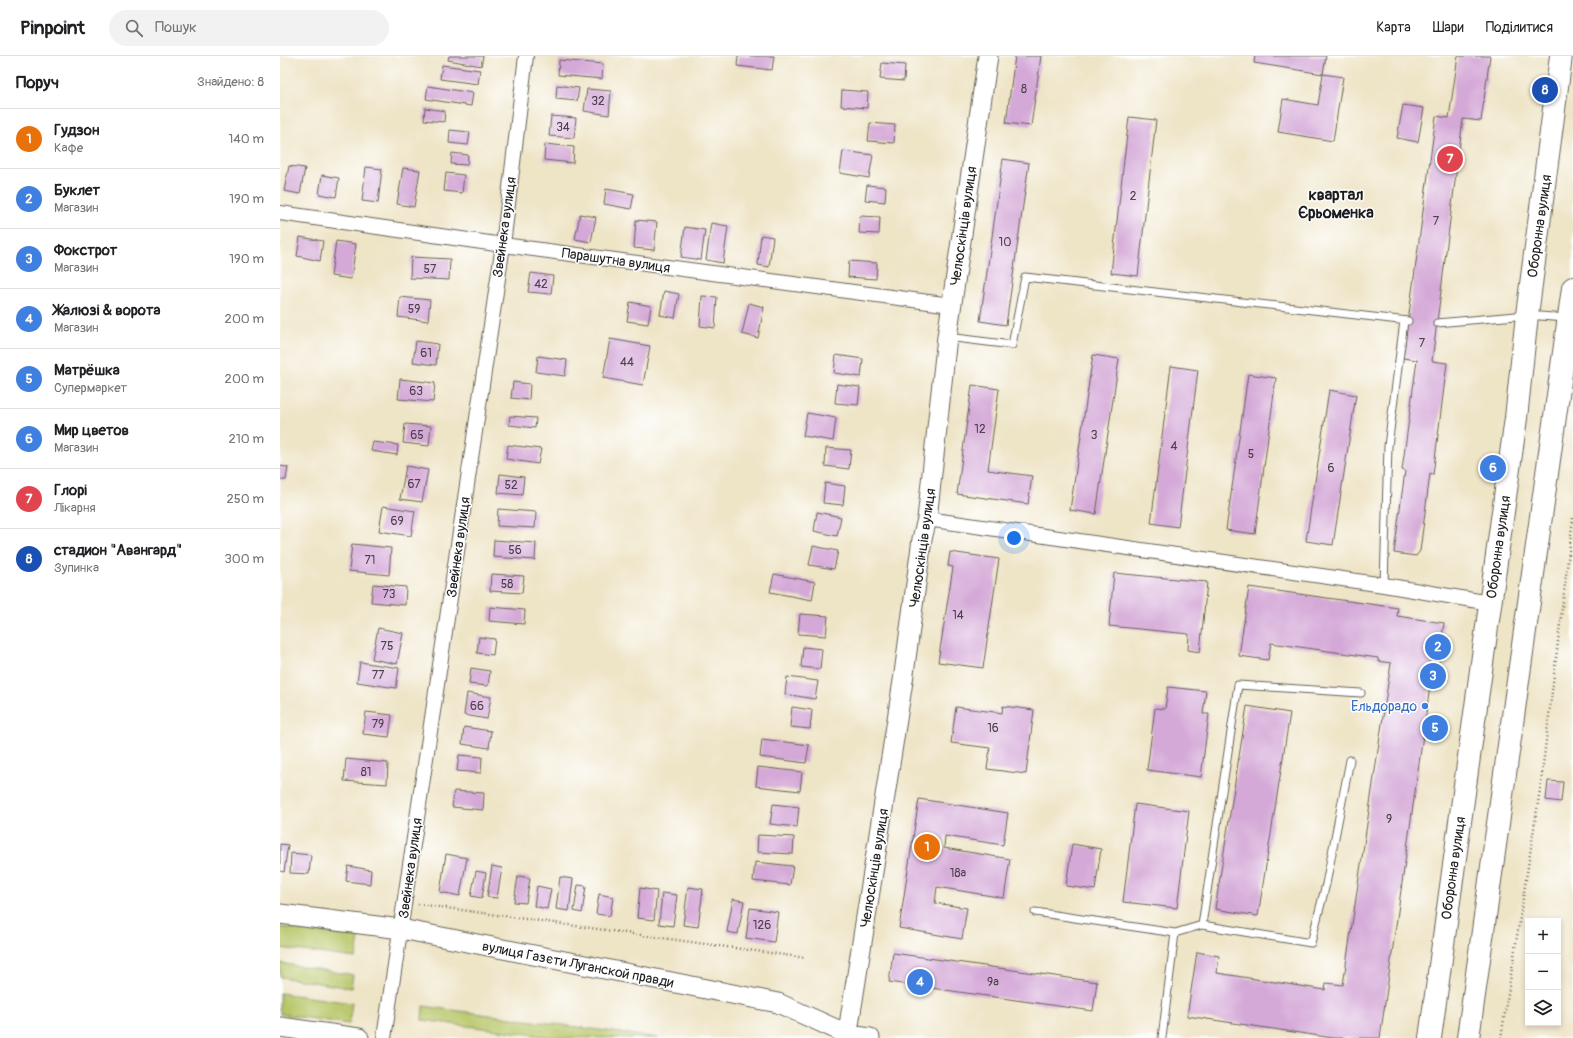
<!DOCTYPE html>
<html lang="uk">
<meta charset="utf-8">
<style>
:root{--surface:#fff;--page:#f2f2f2;--text:#202124;--muted:#757577;--line:#e0e0e0;--accent:#b5179e}
body{margin:0;font-family:Pangolin,sans-serif;background:var(--page);color:var(--text)}
.controls{position:absolute;right:12px;bottom:12px;display:grid;overflow:hidden;border-radius:0px;box-shadow:0 2px 6px #0003}
.controls button{width:36px;height:36px;display:grid;place-items:center;padding:0;border:0;border-bottom:1px solid var(--line);background:var(--surface);color:var(--text);font:20px sans-serif}
.you{position:absolute;left:734px;top:482px;width:14px;height:14px;margin:-10px;border:3px solid #fff;border-radius:50%;background:#1a73e8;box-shadow:0 0 0 6px #1a73e833}
.badge{display:grid;place-items:center;width:26px;height:26px;border-radius:50%;background:var(--accent);color:#fff;font-size:13px;font-weight:700}
.pin{position:absolute;translate:-50% -50%;border:2px solid #fff;box-shadow:0 1px 4px #0006}
.list{margin:0;padding:0;list-style:none}
h2{display:flex;justify-content:space-between;align-items:center;height:52px;margin:0;padding:0 16px;font-size:17px}
h2 small{font-size:13px;font-weight:400;color:var(--muted)}
.list li{display:grid;grid-template-columns:26px 1fr auto;gap:12px;align-items:center;box-sizing:border-box;height:60px;padding:0 16px;border-top:1px solid var(--line)}
.list b{display:block;font-size:15px;white-space:nowrap}
.list p{margin:0;font-size:13px;white-space:nowrap;color:var(--muted)}
.list em{font-size:13px;font-style:normal;color:var(--muted)}
.icon{flex:none;width:22px;height:22px;fill:none;stroke:currentColor;stroke-width:2;stroke-linecap:round;stroke-linejoin:round}
.map{position:relative;flex:none;width:1293px;height:982px;overflow:hidden}
header{display:flex;align-items:center;gap:24px;box-sizing:border-box;height:56px;padding:0 20px;background:var(--surface);border-bottom:1px solid var(--line)}
header strong{font-size:19px}
nav{display:flex;gap:22px;margin-inline-start:auto;font-size:14px}
.search{width:280px;height:36px;background:var(--page);display:flex;align-items:center;gap:10px;box-sizing:border-box;padding:0 14px;border-radius:22px;color:var(--muted);font-size:15px}
main{display:flex}
aside{flex:1;background:var(--surface)}
.map>svg:first-child{display:block}
</style>
<header>
<strong>Pinpoint</strong>
<div class="search"><svg class="icon" aria-label="search" viewBox="0 0 24 24"><circle cx="10" cy="10" r="6"/><path d="M15 15l6 6"/></svg>Пошук</div>
<nav><a>Карта</a><a>Шари</a><a>Поділитися</a></nav>
</header>
<main>
<aside>
<h2>Поруч<small>Знайдено: 8</small></h2>
<ul class="list">
<li><span class="badge" style="background:#e8710a">1</span><div><b>Гудзон</b><p>Кафе</p></div><em>140 m</em></li>
<li><span class="badge" style="background:#3f7fe0">2</span><div><b>Буклет</b><p>Магазин</p></div><em>190 m</em></li>
<li><span class="badge" style="background:#3f7fe0">3</span><div><b>Фокстрот</b><p>Магазин</p></div><em>190 m</em></li>
<li><span class="badge" style="background:#3f7fe0">4</span><div><b>Жалюзі &amp; ворота</b><p>Магазин</p></div><em>200 m</em></li>
<li><span class="badge" style="background:#3f7fe0">5</span><div><b>Матрёшка</b><p>Супермаркет</p></div><em>200 m</em></li>
<li><span class="badge" style="background:#3f7fe0">6</span><div><b>Мир цветов</b><p>Магазин</p></div><em>210 m</em></li>
<li><span class="badge" style="background:#e0444e">7</span><div><b>Глорі</b><p>Лікарня</p></div><em>250 m</em></li>
<li><span class="badge" style="background:#1a4fb4">8</span><div><b>стадион &quot;Авангард&quot;</b><p>Зупинка</p></div><em>300 m</em></li>
</ul>
</aside>
<div class="map">
<svg width="1293" height="982" viewBox="0 0 1293 982">
<rect width="100%" height="100%" fill="#fff"/>
<filter id="ink" filterUnits="userSpaceOnUse"><feTurbulence type="fractalNoise" baseFrequency=".025" numOctaves="2"/><feDisplacementMap in="SourceGraphic" scale="8" xChannelSelector="R" yChannelSelector="G"/><feConvolveMatrix kernelMatrix="1 2 1 2 8 2 1 2 1" color-interpolation-filters="sRGB"/></filter>
<filter id="wash" filterUnits="userSpaceOnUse"><feTurbulence type="fractalNoise" baseFrequency=".012" numOctaves="4" result="noise"/><feDisplacementMap in="SourceGraphic" scale="16" xChannelSelector="R" yChannelSelector="G"/><feGaussianBlur stdDeviation="0.9" result="paint"/><feColorMatrix in="noise" values="0 0 0 0 0 0 0 0 0 0 0 0 0 0 0 0 0 1.4 0 .05"/><feComposite in="paint" operator="in"/></filter>
<g filter="url(#wash)">
<rect width="100%" height="100%" fill="#eee4c6"/>
<path fill="#b7c668" stroke="#6a7142" d="M 0,871 L 79,881 L 76,902 L 0,892 Z
M 0,907 L 73,919 L 71,932 L 0,921 Z
M 0,937 L 72,947 L 69,968 L 0,958 Z
M 143,950 L 378,982 L 278,982 L 142,964 Z"/>
<g id="blocks">
<path fill="#d4a8d7" d="M 169,0 L 203,0 L 201,10 L 168,4 Z
M 458,0 L 494,0 L 492,14 L 457,10 Z
M 735,0 L 761,0 L 751,70 L 726,67 Z
M 975,0 L 1046,0 L 1043,18 L 974,7 Z
M 1178,0 L 1210,0 L 1201,65 L 1183,63 L 1152,305 L 1167,307 L 1153,419 L 1150,418 L 1140,495 L 1136,500 L 1114,497 L 1125,415 L 1122,414 L 1137,304 L 1123,302 L 1156,60 L 1169,62 Z
M 279,4 L 323,8 L 322,23 L 278,19 Z
M 602,7 L 625,9 L 624,25 L 600,23 Z
M 162,9 L 200,14 L 198,28 L 160,23 Z
M 1043,18 L 1063,21 L 1053,85 L 998,76 L 1003,43 L 1038,49 Z
M 277,29 L 299,32 L 297,45 L 276,43 Z
M 148,30 L 193,37 L 191,50 L 146,43 Z
M 307,33 L 331,35 L 329,59 L 304,55 Z
M 562,34 L 588,36 L 587,52 L 561,50 Z
M 1123,49 L 1144,52 L 1138,86 L 1117,82 Z
M 145,52 L 165,55 L 164,66 L 144,64 Z
M 271,60 L 296,62 L 294,82 L 269,80 Z
M 849,61 L 876,64 L 858,220 L 831,217 Z
M 590,67 L 615,69 L 614,87 L 588,85 Z
M 170,74 L 190,76 L 188,89 L 169,87 Z
M 265,88 L 294,91 L 293,107 L 264,104 Z
M 563,95 L 593,99 L 589,122 L 560,117 Z
M 172,97 L 188,99 L 187,109 L 171,108 Z
M 723,103 L 749,107 L 726,269 L 700,265 Z
M 9,110 L 25,112 L 20,138 L 4,135 Z
M 86,111 L 102,113 L 98,147 L 82,145 Z
M 123,112 L 140,114 L 134,151 L 117,148 Z
M 166,117 L 184,119 L 182,137 L 164,135 Z
M 42,119 L 59,122 L 56,141 L 39,138 Z
M 587,129 L 606,131 L 605,146 L 585,144 Z
M 326,133 L 354,138 L 351,153 L 324,148 Z
M 300,158 L 316,161 L 311,186 L 295,183 Z
M 580,160 L 600,161 L 599,178 L 579,177 Z
M 356,164 L 377,166 L 374,194 L 354,192 Z
M 431,167 L 448,170 L 443,207 L 426,204 Z
M 405,171 L 425,174 L 421,204 L 401,201 Z
M 481,179 L 493,181 L 489,211 L 478,209 Z
M 20,181 L 43,185 L 40,205 L 17,200 Z
M 56,185 L 76,188 L 71,223 L 51,220 Z
M 131,201 L 170,203 L 169,224 L 130,222 Z
M 569,205 L 597,207 L 596,223 L 568,221 Z
M 251,217 L 273,220 L 271,238 L 248,236 Z
M 384,235 L 399,238 L 395,262 L 380,259 Z
M 422,240 L 437,241 L 435,272 L 420,270 Z
M 120,241 L 150,244 L 148,265 L 118,261 Z
M 350,246 L 371,250 L 368,268 L 347,265 Z
M 469,247 L 484,251 L 478,282 L 462,278 Z
M 330,283 L 370,290 L 363,329 L 323,322 Z
M 136,285 L 158,288 L 156,309 L 133,306 Z
M 556,299 L 583,303 L 581,321 L 554,317 Z
M 813,299 L 839,303 L 816,458 L 790,454 Z
M 258,300 L 287,304 L 285,320 L 256,316 Z
M 891,310 L 918,314 L 898,471 L 871,467 Z
M 968,318 L 996,322 L 975,478 L 946,474 Z
M 120,323 L 155,327 L 153,346 L 118,343 Z
M 233,326 L 250,328 L 249,344 L 231,342 Z
M 557,328 L 580,331 L 578,349 L 555,347 Z
M 692,329 L 719,333 L 708,414 L 752,420 L 748,448 L 677,438 Z
M 1049,334 L 1076,339 L 1053,489 L 1026,485 Z
M 527,357 L 556,362 L 553,385 L 523,380 Z
M 230,360 L 256,362 L 255,372 L 229,369 Z
M 125,368 L 151,370 L 149,390 L 123,387 Z
M 93,386 L 118,389 L 117,399 L 91,395 Z
M 228,389 L 261,393 L 258,408 L 226,403 Z
M 546,392 L 571,394 L 569,413 L 545,410 Z
M 0,410 L 8,411 L 6,424 L 0,424 Z
M 126,410 L 148,414 L 142,446 L 120,443 Z
M 220,418 L 244,421 L 242,439 L 218,437 Z
M 545,427 L 565,430 L 563,449 L 543,447 Z
M 103,450 L 135,455 L 131,480 L 99,475 Z
M 218,453 L 256,456 L 255,472 L 217,470 Z
M 537,456 L 561,461 L 557,480 L 534,475 Z
M 214,484 L 256,487 L 255,504 L 213,501 Z
M 72,488 L 111,492 L 109,519 L 69,515 Z
M 533,490 L 558,495 L 554,513 L 529,509 Z
M 670,496 L 719,503 L 703,612 L 658,606 L 673,511 L 668,510 Z
M 834,517 L 927,526 L 920,596 L 908,594 L 909,578 L 829,570 Z
M 211,518 L 244,520 L 242,537 L 210,535 Z
M 494,518 L 535,526 L 532,544 L 490,536 Z
M 93,528 L 126,531 L 125,549 L 91,546 Z
M 969,531 L 1118,552 L 1117,560 L 1164,567 L 1155,631 L 1150,630 L 1100,982 L 1053,982 L 907,960 L 917,896 L 939,900 L 937,917 L 1045,934 L 1046,927 L 1063,929 L 1111,607 L 1098,605 L 1098,602 L 991,587 L 988,604 L 959,600 Z
M 210,551 L 245,554 L 244,568 L 209,565 Z
M 520,558 L 548,560 L 546,580 L 518,578 Z
M 98,572 L 123,577 L 117,608 L 92,603 Z
M 199,581 L 215,583 L 213,599 L 197,597 Z
M 523,591 L 542,593 L 540,613 L 521,611 Z
M 80,606 L 119,612 L 116,632 L 77,626 Z
M 191,612 L 210,615 L 208,630 L 189,628 Z
M 507,621 L 538,625 L 535,643 L 505,638 Z
M 888,631 L 926,635 L 923,658 L 929,658 L 921,721 L 867,714 L 875,652 L 885,653 Z
M 187,637 L 211,641 L 207,663 L 184,659 Z
M 723,650 L 754,654 L 746,718 L 707,713 L 710,692 L 671,687 L 676,651 L 722,657 Z
M 967,650 L 1010,657 L 978,860 L 935,853 Z
M 512,651 L 532,654 L 530,673 L 510,671 Z
M 86,656 L 112,659 L 109,681 L 83,678 Z
M 184,671 L 211,675 L 209,692 L 182,688 Z
M 482,683 L 529,689 L 526,707 L 480,701 Z
M 179,699 L 202,701 L 201,717 L 177,715 Z
M 66,703 L 108,707 L 107,728 L 64,725 Z
M 478,711 L 522,716 L 520,735 L 476,730 Z
M 1268,725 L 1283,726 L 1281,746 L 1266,744 Z
M 174,735 L 204,737 L 203,754 L 172,751 Z
M 639,743 L 728,757 L 723,789 L 665,780 L 664,792 L 730,803 L 724,842 L 657,831 L 655,847 L 687,852 L 682,883 L 619,872 Z
M 493,748 L 519,751 L 517,771 L 490,768 Z
M 855,748 L 909,755 L 897,852 L 843,846 Z
M 478,779 L 514,781 L 513,798 L 477,796 Z
M 0,788 L 8,789 L 4,816 L 0,815 Z
M 792,788 L 821,793 L 815,834 L 786,830 Z
M 11,797 L 31,799 L 29,818 L 10,817 Z
M 166,798 L 187,802 L 180,840 L 160,836 Z
M 475,806 L 513,810 L 510,829 L 473,825 Z
M 68,810 L 91,814 L 90,828 L 66,825 Z
M 212,810 L 222,812 L 217,842 L 207,841 Z
M 196,815 L 206,817 L 202,842 L 191,840 Z
M 238,820 L 250,822 L 246,847 L 234,846 Z
M 280,821 L 293,823 L 289,855 L 276,853 Z
M 298,829 L 306,830 L 302,857 L 294,855 Z
M 257,830 L 271,833 L 267,853 L 254,850 Z
M 408,831 L 423,833 L 418,871 L 403,869 Z
M 360,832 L 377,835 L 374,864 L 357,862 Z
M 382,837 L 397,839 L 393,870 L 379,868 Z
M 319,838 L 333,841 L 330,860 L 316,858 Z
M 453,843 L 464,845 L 458,878 L 447,876 Z
M 470,852 L 498,856 L 494,886 L 466,882 Z
M 613,897 L 817,926 L 813,955 L 609,926 Z"/>
</g>
</g>
<g filter="url(#ink)">
<use href="#blocks" fill-opacity="0" stroke="#666258" stroke-width="1"/>
<g fill="none" stroke-linecap="round" stroke-linejoin="round">
<g stroke="#666258" stroke-width="9">
<path id="lane" d="M 1157,267 L 1247,259 L 1286,262
M 667,281 L 732,289 L 745,221 L 1128,265
M 1104,529 L 1108,390 L 1124,265
M 755,856 L 895,877
M 922,869 L 1031,887 L 1046,828 L 1070,704
M 882,982 L 895,877 L 922,869 L 958,629 L 1081,637"/>
</g>
<g stroke="#666258" stroke-width="16">
<path id="street" d="M 0,157 L 223,189 L 671,249
M 647,463 L 1104,529 L 1210,547
M 104,982 L 223,189 L 246,0"/>
</g>
<g stroke="#666258" stroke-width="21">
<path id="secondary" d="M 0,858 L 121,873 L 498,947 L 569,979 L 590,982
M 0,971 L 79,982
M 567,982 L 623,625 L 642,483 L 647,463 L 667,281 L 708,0"/>
</g>
<g stroke="#666258" stroke-width="24">
<path id="primary" d="M 1150,982 L 1236,362 L 1247,259 L 1281,0
M 1188,982 L 1293,232"/>
</g>
<path stroke="#666258" stroke-width="2.5" stroke-dasharray="1 3" stroke-linecap="butt" d="M 138,848 L 526,902
M 1221,982 L 1260,734 L 1293,462"/>
<use href="#lane" stroke="#fff" stroke-width="7"/>
<use href="#street" stroke="#fff" stroke-width="14"/>
<use href="#secondary" stroke="#fff" stroke-width="19"/>
<use href="#primary" stroke="#fff" stroke-width="22"/>
</g>
</g>
<circle fill="#3f7fe0" stroke="#fff" stroke-width="1.5" cx="1145" cy="650" r="4"/>
<g text-anchor="middle" stroke-width="3" stroke-linejoin="round" paint-order="stroke">
<g font-size="12" fill="#4a3f4b">
<text x="744" y="37">8</text>
<text x="318" y="49">32</text>
<text x="283" y="75">34</text>
<text x="853" y="144">2</text>
<text x="1156" y="169">7</text>
<text x="725" y="190">10</text>
<text x="150" y="217">57</text>
<text x="261" y="232">42</text>
<text x="134" y="257">59</text>
<text x="1142" y="291">7</text>
<text x="146" y="301">61</text>
<text x="347" y="310">44</text>
<text x="136" y="339">63</text>
<text x="700" y="377">12</text>
<text x="137" y="383">65</text>
<text x="814" y="383">3</text>
<text x="894" y="394">4</text>
<text x="971" y="402">5</text>
<text x="1051" y="416">6</text>
<text x="134" y="432">67</text>
<text x="231" y="433">52</text>
<text x="117" y="469">69</text>
<text x="235" y="498">56</text>
<text x="90" y="508">71</text>
<text x="227" y="532">58</text>
<text x="109" y="542">73</text>
<text x="678" y="563">14</text>
<text x="107" y="594">75</text>
<text x="98" y="623">77</text>
<text x="197" y="654">66</text>
<text x="98" y="672">79</text>
<text x="713" y="676">16</text>
<text x="86" y="720">81</text>
<text x="1109" y="767">9</text>
<text x="678" y="821">18а</text>
<text x="482" y="873">126</text>
<text x="713" y="930">9а</text>
</g>
<g font-size="14" fill="#1c1c1c" stroke="#fff">
<text transform="translate(683 170) rotate(-82)" y="5">Челюскінців вулиця</text>
<text transform="translate(1259 170) rotate(-82)" y="5">Оборонна вулиця</text>
<text transform="translate(224 171) rotate(-82)" y="5">Звейнека вулиця</text>
<text transform="translate(336 204) rotate(8)" y="5">Парашутна вулиця</text>
<text transform="translate(178 491) rotate(-82)" y="5">Звейнека вулиця</text>
<text transform="translate(1218 491) rotate(-82)" y="5">Оборонна вулиця</text>
<text transform="translate(642 492) rotate(-82)" y="5">Челюскінців вулиця</text>
<text transform="translate(130 812) rotate(-82)" y="5">Звейнека вулиця</text>
<text transform="translate(594 812) rotate(-81)" y="5">Челюскінців вулиця</text>
<text transform="translate(1173 812) rotate(-82)" y="5">Оборонна вулиця</text>
<text transform="translate(298 908) rotate(11)" y="5">вулиця Газєти Луганской правди</text>
</g>
<g font-size="14" fill="#366cbe" stroke="#fff" text-anchor="end">
<text x="1137" y="655">Ельдорадо</text>
</g>
<g font-size="16" font-weight="bold" fill="#1c1c1c" stroke="#fff">
<text x="1056" y="144">квартал<tspan x="1056" dy="18">Єрьоменка</tspan></text>
</g>
</g>
</svg>
<div class="controls">
<button>+</button>
<button>−</button>
<button><svg class="icon" aria-label="layers" viewBox="0 0 24 24"><path d="M12 4l9 5-9 5-9-5zM3 14l9 5 9-5"/></svg></button>
</div>
<div class="you"></div>
<div class="pin badge" style="left:647px;top:791px;background:#e8710a">1</div>
<div class="pin badge" style="left:1158px;top:591px;background:#3f7fe0">2</div>
<div class="pin badge" style="left:1153px;top:620px;background:#3f7fe0">3</div>
<div class="pin badge" style="left:640px;top:926px;background:#3f7fe0">4</div>
<div class="pin badge" style="left:1155px;top:672px;background:#3f7fe0">5</div>
<div class="pin badge" style="left:1213px;top:412px;background:#3f7fe0">6</div>
<div class="pin badge" style="left:1170px;top:103px;background:#e0444e">7</div>
<div class="pin badge" style="left:1265px;top:34px;background:#1a4fb4">8</div>
</div>
</main>
